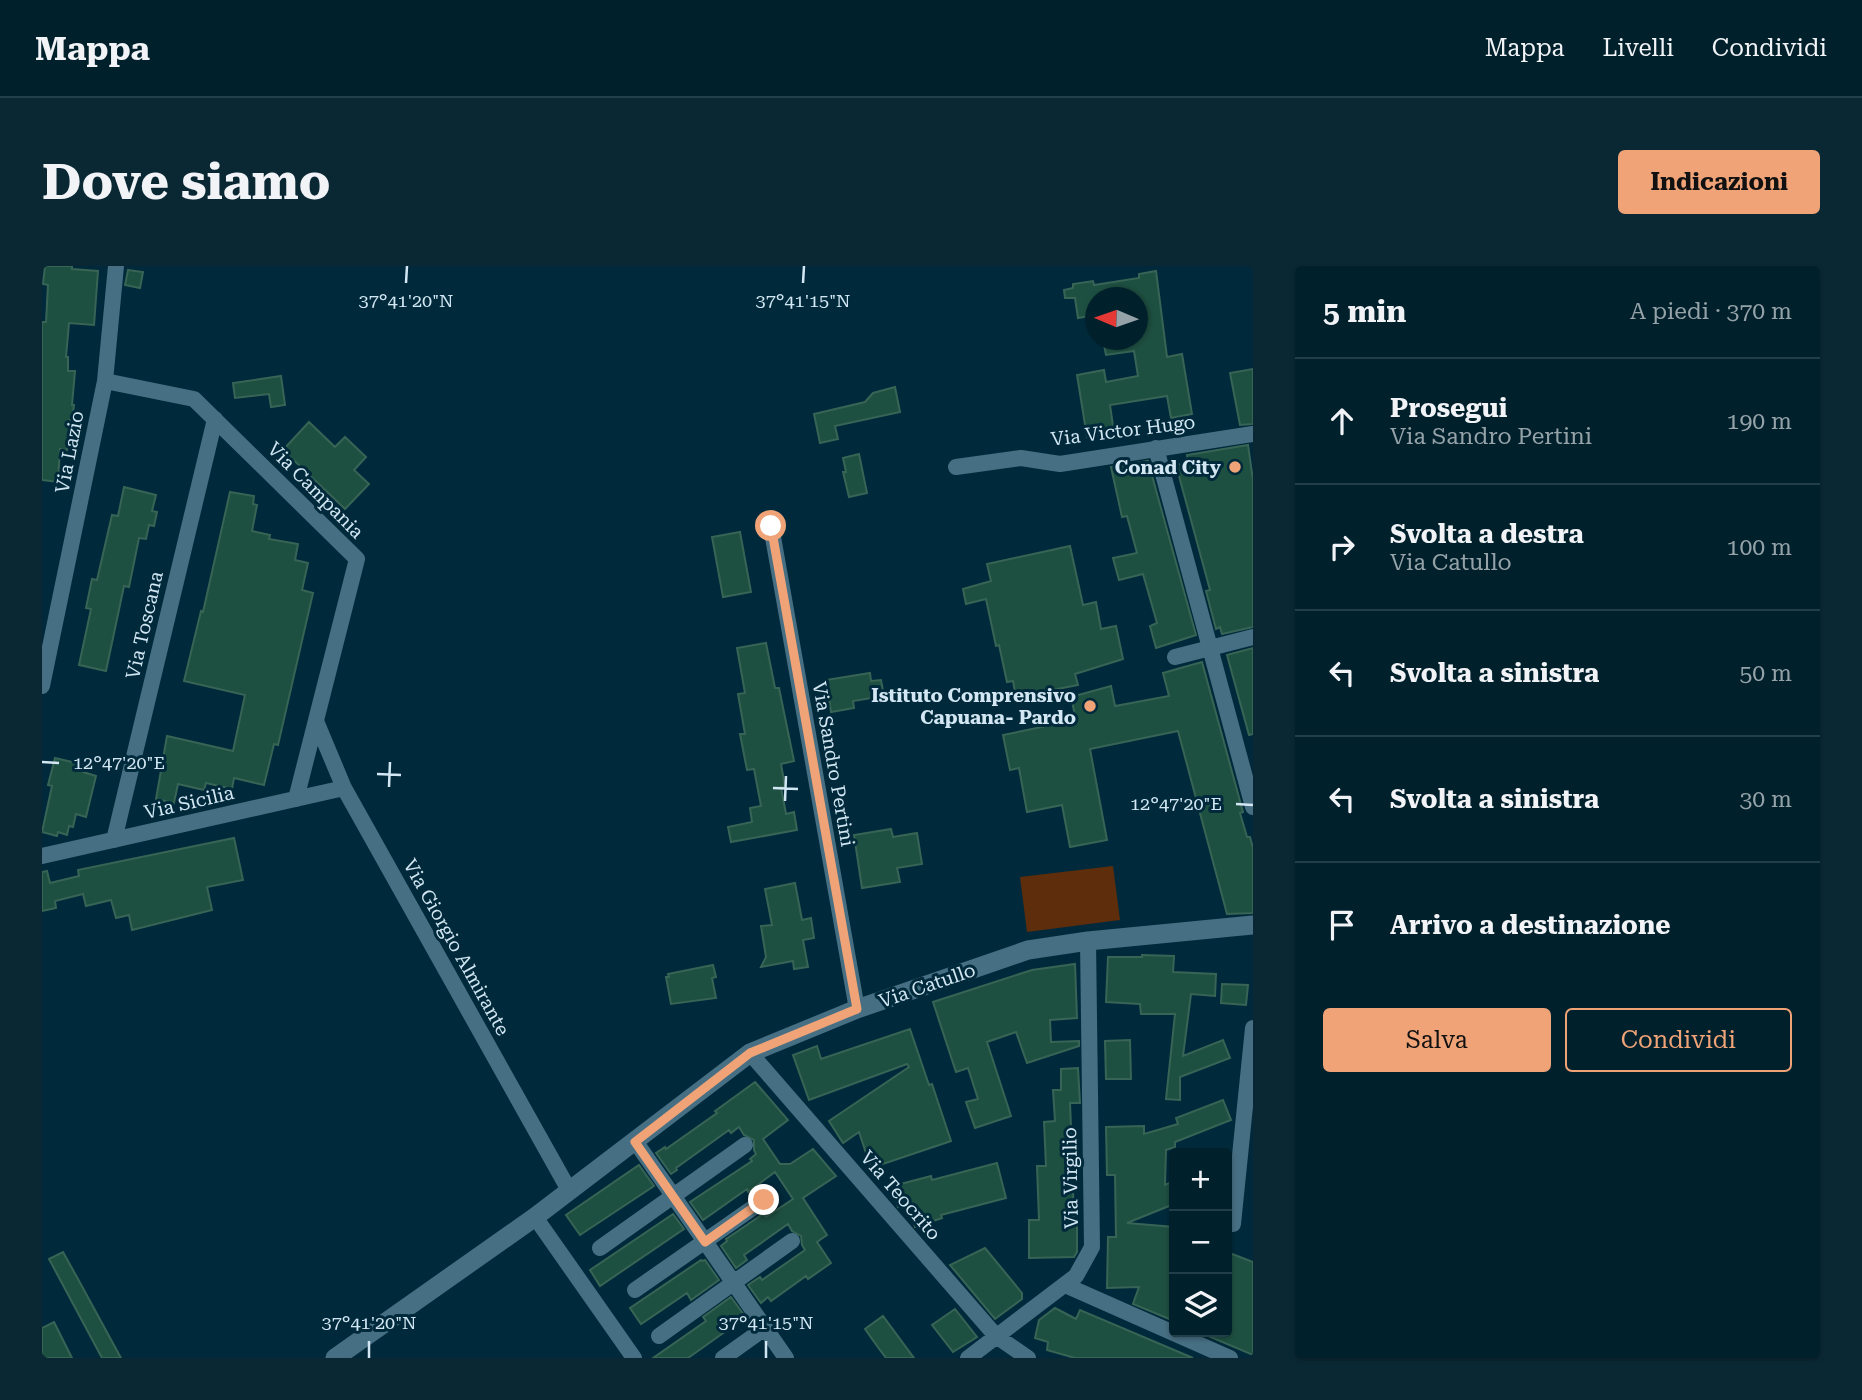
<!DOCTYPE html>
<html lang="it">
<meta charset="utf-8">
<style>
:root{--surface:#00202c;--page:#0a2834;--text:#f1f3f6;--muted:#95a3a9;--line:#223e48;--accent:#efa377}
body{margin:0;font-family:"Roboto Serif",serif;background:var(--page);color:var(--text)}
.controls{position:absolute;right:21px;bottom:21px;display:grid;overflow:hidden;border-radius:7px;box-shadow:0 2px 5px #0004}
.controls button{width:63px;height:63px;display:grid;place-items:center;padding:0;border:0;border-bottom:2px solid var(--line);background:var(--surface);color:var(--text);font:35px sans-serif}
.compass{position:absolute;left:1043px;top:21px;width:63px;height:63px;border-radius:50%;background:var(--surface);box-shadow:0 2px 5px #0004;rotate:272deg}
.stop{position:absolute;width:21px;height:21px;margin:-16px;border:5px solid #efa377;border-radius:50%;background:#fff}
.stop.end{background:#efa377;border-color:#fff;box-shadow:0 2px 7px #0008}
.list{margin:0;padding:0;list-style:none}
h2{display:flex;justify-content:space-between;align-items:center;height:91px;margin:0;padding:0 28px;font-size:30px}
h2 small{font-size:23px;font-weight:400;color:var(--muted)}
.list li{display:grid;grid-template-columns:46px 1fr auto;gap:21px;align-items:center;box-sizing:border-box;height:126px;padding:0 28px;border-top:2px solid var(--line)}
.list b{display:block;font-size:26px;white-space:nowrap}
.list p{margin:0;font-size:23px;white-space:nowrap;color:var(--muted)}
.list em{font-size:23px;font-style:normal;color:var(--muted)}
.actions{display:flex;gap:14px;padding:21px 28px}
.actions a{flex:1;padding:16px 0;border:2px solid var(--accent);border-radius:7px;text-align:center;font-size:24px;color:var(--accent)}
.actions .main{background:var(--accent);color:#111}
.icon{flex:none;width:38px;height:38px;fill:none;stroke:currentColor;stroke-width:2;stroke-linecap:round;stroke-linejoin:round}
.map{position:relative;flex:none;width:1211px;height:1092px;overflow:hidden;border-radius:7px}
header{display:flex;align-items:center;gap:42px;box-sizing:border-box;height:98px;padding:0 35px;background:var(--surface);border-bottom:2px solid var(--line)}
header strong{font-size:33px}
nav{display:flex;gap:38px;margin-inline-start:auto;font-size:24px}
.intro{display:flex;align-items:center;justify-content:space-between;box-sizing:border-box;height:168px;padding:0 42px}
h1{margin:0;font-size:49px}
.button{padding:18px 32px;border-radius:7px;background:var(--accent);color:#111;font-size:24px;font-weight:700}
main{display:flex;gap:42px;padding:0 42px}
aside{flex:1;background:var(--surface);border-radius:7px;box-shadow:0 2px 5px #0004}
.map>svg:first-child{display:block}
</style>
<header>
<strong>Mappa</strong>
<nav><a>Mappa</a><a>Livelli</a><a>Condividi</a></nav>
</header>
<div class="intro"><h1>Dove siamo</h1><a class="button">Indicazioni</a></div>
<main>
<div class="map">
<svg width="1211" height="1092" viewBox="0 0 1211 1092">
<rect width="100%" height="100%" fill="#002a3b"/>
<path fill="#5e2d0b" d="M 1071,600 L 1078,654 L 985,666 L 978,611 Z"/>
<path fill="#1e5041" stroke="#376455" stroke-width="2" d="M 3,0 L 30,0 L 30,3 L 56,5 L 52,59 L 27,57 L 24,91 L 26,91 L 26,105 L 33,105 L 30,139 L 32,139 L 30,154 L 28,154 L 25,184 L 18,183 L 16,216 L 0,214 L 0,56 L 4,56 L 6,19 L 1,18 Z
M 86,4 L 101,6 L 98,22 L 83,19 Z
M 1114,5 L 1125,91 L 1140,88 L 1150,148 L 1129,152 L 1125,130 L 1068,139 L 1072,167 L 1045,171 L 1035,109 L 1062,104 L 1064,116 L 1096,110 L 1092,85 L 1064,89 L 1061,74 L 1096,74 L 1096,32 L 1054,32 L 1054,49 L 1036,52 L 1033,32 L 1023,32 L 1022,24 L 1031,22 L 1031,18 L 1051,15 L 1052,19 L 1097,12 L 1097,8 Z
M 1211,103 L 1211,158 L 1198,159 L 1188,107 Z
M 239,110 L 243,139 L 229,141 L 227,128 L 193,132 L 191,117 Z
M 853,121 L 858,146 L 793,160 L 796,173 L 778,177 L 772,148 L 823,136 L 831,127 Z
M 267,156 L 293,181 L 303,171 L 324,191 L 312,204 L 327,218 L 303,243 L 241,184 Z
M 1206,179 L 1211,214 L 1211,361 L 1180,368 L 1178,361 L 1174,363 L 1164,325 L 1168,324 L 1134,199 L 1146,197 L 1145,189 Z
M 817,188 L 825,227 L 807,231 L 801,206 L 804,206 L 801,192 Z
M 1106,195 L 1154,369 L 1114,382 L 1108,360 L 1115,357 L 1101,308 L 1077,314 L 1071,292 L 1095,287 L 1085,250 L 1080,251 L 1069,201 Z
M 82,221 L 114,229 L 110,245 L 115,246 L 112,260 L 107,259 L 104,273 L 97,272 L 87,321 L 82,320 L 64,405 L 37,399 L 49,343 L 44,342 L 50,313 L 55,314 L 70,249 L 76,250 Z
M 188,226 L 212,230 L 211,238 L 215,239 L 210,265 L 228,269 L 227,273 L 256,278 L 253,294 L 266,297 L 260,324 L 271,327 L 236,479 L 232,478 L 222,519 L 192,512 L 190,523 L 164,517 L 162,524 L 136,518 L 132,537 L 114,533 L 125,470 L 191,485 L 203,429 L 142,415 L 159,345 L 161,346 Z
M 698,266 L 709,326 L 681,331 L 670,271 Z
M 1028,280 L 1041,339 L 1054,336 L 1059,363 L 1074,360 L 1081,393 L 1033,408 L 1036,419 L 995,427 L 996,432 L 975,437 L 971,415 L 965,416 L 957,379 L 954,380 L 944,333 L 924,338 L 921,323 L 949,315 L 945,298 Z
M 724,377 L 733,422 L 737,422 L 752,495 L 739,498 L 743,521 L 739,521 L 744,548 L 752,546 L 755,564 L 689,576 L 686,561 L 710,556 L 708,542 L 719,540 L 712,503 L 705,504 L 698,468 L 703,468 L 696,428 L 703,427 L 695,382 Z
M 1211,382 L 1211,468 L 1207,469 L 1185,389 Z
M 1160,396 L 1201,546 L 1198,547 L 1205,571 L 1208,571 L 1211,582 L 1211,647 L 1185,648 L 1136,465 L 1048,483 L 1065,574 L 1028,581 L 1020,539 L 985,546 L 977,502 L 968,504 L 961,469 L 1034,454 L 1029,431 L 1069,420 L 1073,440 L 1127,430 L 1121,407 Z
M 828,407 L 829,415 L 839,414 L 842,430 L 811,435 L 812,442 L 789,446 L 784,414 Z
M 13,492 L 43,499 L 41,506 L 54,510 L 44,551 L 34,548 L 31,561 L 27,560 L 25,569 L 16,566 L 15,570 L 0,566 L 10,520 L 6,519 Z
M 849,563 L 851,571 L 875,567 L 880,598 L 855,602 L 858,616 L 820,622 L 812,569 Z
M 192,572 L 201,614 L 165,621 L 170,644 L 90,664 L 87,649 L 74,652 L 69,634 L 44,640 L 41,628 L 13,635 L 14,642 L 0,645 L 0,606 L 5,605 L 8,617 L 37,610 L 36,604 Z
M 753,617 L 760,654 L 769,652 L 772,672 L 761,674 L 766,701 L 752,703 L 751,695 L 719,701 L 724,691 L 719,660 L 730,659 L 723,623 Z
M 1100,689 L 1132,690 L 1131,706 L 1174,708 L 1173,730 L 1149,728 L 1141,790 L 1181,774 L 1188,792 L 1138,811 L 1138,834 L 1124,833 L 1133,748 L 1099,748 L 1098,738 L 1064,736 L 1066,691 L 1100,691 Z
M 1033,698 L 1035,752 L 1008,754 L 1009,776 L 1037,775 L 1037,780 L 985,797 L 974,766 L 945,776 L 969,850 L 933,862 L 924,836 L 936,833 L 926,802 L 914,806 L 891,736 L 990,704 Z
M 671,699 L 674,711 L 670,712 L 674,732 L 629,738 L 624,711 L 627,711 L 626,708 Z
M 1180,718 L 1206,719 L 1204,739 L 1179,737 Z
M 868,763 L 887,819 L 890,818 L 909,875 L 829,902 L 817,866 L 801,877 L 787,855 L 867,801 L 865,798 L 767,834 L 751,789 L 775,780 L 779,793 Z
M 1088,774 L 1089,813 L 1064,813 L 1063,775 Z
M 1036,802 L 1038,837 L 1028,837 L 1030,885 L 1025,885 L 1026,925 L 1031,925 L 1032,953 L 1035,953 L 1035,986 L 1032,991 L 987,992 L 987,954 L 997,954 L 995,900 L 1004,900 L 1002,856 L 1013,855 L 1011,824 L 1019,824 L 1019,803 Z
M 713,816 L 746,854 L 721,873 L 738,898 L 748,898 L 771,883 L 794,910 L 761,932 L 785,969 L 775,976 L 789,997 L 766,1013 L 764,1010 L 729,1035 L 726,1031 L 719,1037 L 706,1019 L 718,1011 L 720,1014 L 763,984 L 760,979 L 759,970 L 750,965 L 746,958 L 702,989 L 705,994 L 694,1002 L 679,980 L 685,975 L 684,973 L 721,948 L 724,951 L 751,933 L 733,906 L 706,926 L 705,923 L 661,954 L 648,936 L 710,895 L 708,893 L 714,888 L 712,884 L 712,874 L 702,869 L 697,861 L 689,867 L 687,864 L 634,902 L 635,904 L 629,908 L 614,887 L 623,881 L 624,883 L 675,847 L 673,845 Z
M 1181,834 L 1189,854 L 1133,876 L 1133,881 L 1124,884 L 1123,919 L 1132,915 L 1132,938 L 1085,957 L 1132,961 L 1132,1055 L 1091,1038 L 1097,1021 L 1065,1022 L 1066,971 L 1074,971 L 1073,909 L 1065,909 L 1064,861 L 1102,860 L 1102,868 L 1136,858 L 1134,852 Z
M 955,897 L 964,932 L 899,949 L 900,952 L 873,961 L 868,939 L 856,941 L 851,920 L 889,910 L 890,914 Z
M 597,899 L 612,920 L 538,969 L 524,949 Z
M 631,948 L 642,963 L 558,1020 L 548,1004 Z
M 943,982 L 980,1027 L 980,1033 L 953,1053 L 908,999 Z
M 21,986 L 36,1013 L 79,1092 L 60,1092 L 7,993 Z
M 1185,986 L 1211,996 L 1211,1089 L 1157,1066 L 1185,1066 Z
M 659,994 L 660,995 L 663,994 L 677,1014 L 649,1034 L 645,1027 L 599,1058 L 588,1042 Z
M 689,1031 L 702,1049 L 701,1053 L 646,1092 L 611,1092 L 664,1055 L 661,1051 Z
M 1013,1042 L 1034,1053 L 1038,1044 L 1151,1092 L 1033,1092 L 1005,1084 L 1006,1076 L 993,1072 L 997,1054 Z
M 913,1043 L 935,1071 L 911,1086 L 890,1059 Z
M 841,1050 L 872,1092 L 844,1092 L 835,1080 L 823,1063 Z
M 12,1056 L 30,1092 L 0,1092 L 0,1062 Z"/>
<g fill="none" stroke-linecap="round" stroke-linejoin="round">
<path stroke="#476f83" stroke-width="16" d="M 63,115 L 152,133 L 315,293 L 254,533
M 1114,182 L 1211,541
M 914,201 L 979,192 L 1018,198 L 1211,168
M 729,260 L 815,743
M 1133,391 L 1211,371
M 0,420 L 63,115 L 74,0
M 274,455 L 302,522 L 527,924
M 72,574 L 173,153
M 0,590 L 302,522
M 708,787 L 954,1070 L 986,1092
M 593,875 L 744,1092
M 493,951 L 592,1092
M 1191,958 L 1211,762
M 558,982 L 703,879
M 1023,1019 L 1188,1092
M 593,1024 L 722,934
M 617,1070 L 750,975
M 681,1092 L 723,1062
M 926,1092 L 1034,1010 L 1050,981 L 1046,675"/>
<path stroke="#476f83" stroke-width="19" d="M 293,1092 L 493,951 L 708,787 L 815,743 L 986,684 L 1046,675 L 1211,659"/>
</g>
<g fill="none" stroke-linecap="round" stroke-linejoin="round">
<path stroke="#efa377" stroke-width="9" d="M 722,934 L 663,976 L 593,876 L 708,787 L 815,743 L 729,260"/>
</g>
<path fill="none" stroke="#d2e7f3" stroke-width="2.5" d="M 364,17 L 365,0M 761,17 L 762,0M 0,496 L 17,497M 335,508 L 359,509M 347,521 L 348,496M 731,522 L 756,523M 743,535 L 744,510M 1194,538 L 1211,539M 327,1092 L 327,1075M 724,1092 L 724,1075"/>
<g fill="#efa377" stroke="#002a3b" stroke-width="2.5">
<circle cx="1193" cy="201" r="7"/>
<circle cx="1048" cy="440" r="7"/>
</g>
<g text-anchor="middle" stroke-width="6" stroke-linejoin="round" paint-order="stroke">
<g font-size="19" fill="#d2e7f3" stroke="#002a3b">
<text transform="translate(1081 164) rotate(-7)" y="7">Via Victor Hugo</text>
<text transform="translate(27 186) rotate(-79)" y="7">Via Lazio</text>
<text transform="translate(274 224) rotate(45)" y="7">Via Campania</text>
<text transform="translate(102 359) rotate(-77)" y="7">Via Toscana</text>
<text transform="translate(792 498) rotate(80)" y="7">Via Sandro Pertini</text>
<text transform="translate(147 536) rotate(-13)" y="7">Via Sicilia</text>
<text transform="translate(415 681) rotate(61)" y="7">Via Giorgio Almirante</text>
<text transform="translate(885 719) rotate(-19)" y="7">Via Catullo</text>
<text transform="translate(1028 912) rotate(-91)" y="7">Via Virgilio</text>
<text transform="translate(859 929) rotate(49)" y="7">Via Teocrito</text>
</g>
<g font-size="19" font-weight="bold" fill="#d2e7f3" stroke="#002a3b" text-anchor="end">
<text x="1179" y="208">Conad City</text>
<text x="1034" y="436">Istituto Comprensivo<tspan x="1034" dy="22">Capuana- Pardo</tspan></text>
</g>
</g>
<g font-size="18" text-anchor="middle" fill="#d2e7f3" stroke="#002a3b" stroke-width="6" stroke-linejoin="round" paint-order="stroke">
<text x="364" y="41">37°41'20"N</text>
<text x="761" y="41">37°41'15"N</text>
<text x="77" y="503">12°47'20"E</text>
<text x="1134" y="544">12°47'20"E</text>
<text x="327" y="1063">37°41'20"N</text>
<text x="724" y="1063">37°41'15"N</text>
</g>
</svg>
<div class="controls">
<button>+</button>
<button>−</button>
<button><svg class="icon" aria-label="layers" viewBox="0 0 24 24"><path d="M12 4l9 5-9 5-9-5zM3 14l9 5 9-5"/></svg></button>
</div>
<svg class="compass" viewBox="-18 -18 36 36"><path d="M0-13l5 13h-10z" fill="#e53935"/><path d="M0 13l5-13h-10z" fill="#95a3a9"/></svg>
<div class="stop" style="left:729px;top:260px"></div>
<div class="stop end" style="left:722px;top:934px"></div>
</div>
<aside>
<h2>5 min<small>A piedi · 370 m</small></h2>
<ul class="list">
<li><svg class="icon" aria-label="ahead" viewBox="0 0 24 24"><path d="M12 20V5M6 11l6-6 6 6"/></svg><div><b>Prosegui</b><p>Via Sandro Pertini</p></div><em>190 m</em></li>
<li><svg class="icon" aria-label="right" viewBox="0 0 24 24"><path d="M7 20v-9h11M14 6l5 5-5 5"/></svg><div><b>Svolta a destra</b><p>Via Catullo</p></div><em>100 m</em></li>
<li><svg class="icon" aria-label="left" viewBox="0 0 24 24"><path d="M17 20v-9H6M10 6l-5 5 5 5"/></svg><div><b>Svolta a sinistra</b></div><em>50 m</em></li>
<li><svg class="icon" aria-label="left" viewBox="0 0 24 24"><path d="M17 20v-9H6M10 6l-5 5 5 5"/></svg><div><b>Svolta a sinistra</b></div><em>30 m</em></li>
<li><svg class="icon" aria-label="arrive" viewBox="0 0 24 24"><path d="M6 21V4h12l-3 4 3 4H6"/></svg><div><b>Arrivo a destinazione</b></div></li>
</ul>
<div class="actions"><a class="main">Salva</a><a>Condividi</a></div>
</aside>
</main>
